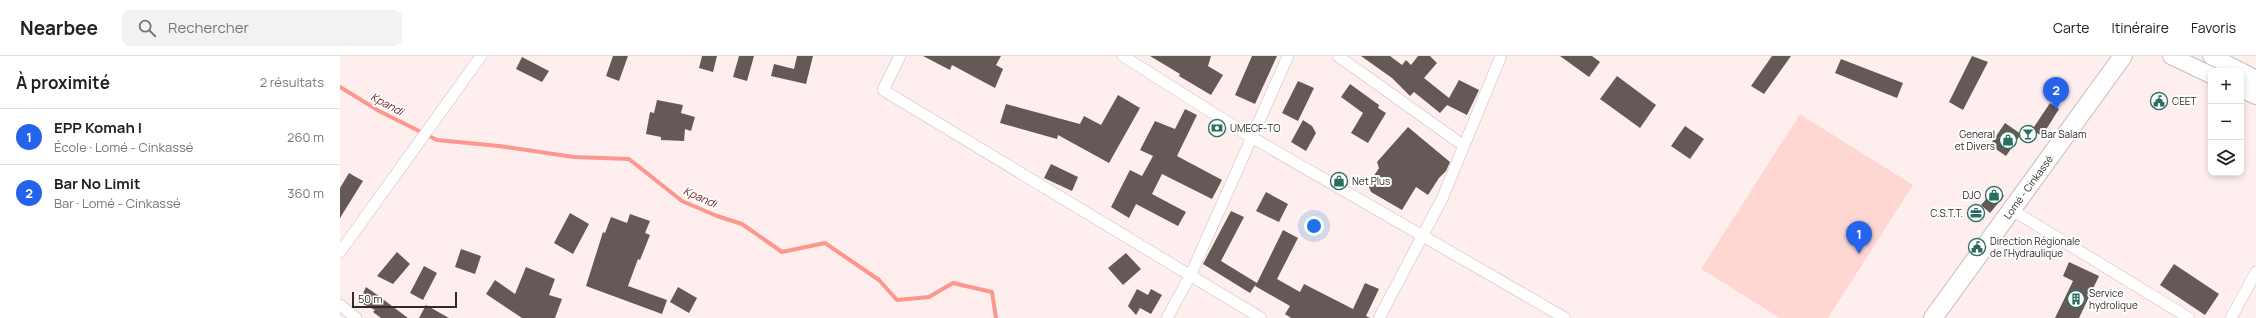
<!DOCTYPE html>
<html lang="fr">
<meta charset="utf-8">
<style>
:root{--surface:#fff;--page:#f2f2f2;--text:#222;--muted:#767676;--line:#e0e0e0;--accent:#2563eb}
body{margin:0;font-family:Manrope,sans-serif;background:var(--page);color:var(--text)}
.controls{position:absolute;right:12px;top:12px;display:grid;overflow:hidden;border-radius:8px;box-shadow:0 2px 6px #0003}
.controls button{width:36px;height:36px;display:grid;place-items:center;padding:0;border:0;border-bottom:1px solid var(--line);background:var(--surface);color:var(--text);font:20px sans-serif}
.scale{position:absolute;left:12px;bottom:10px;width:105px;box-sizing:border-box;padding-left:4px;border:2px solid #302a29;border-top:0;font-size:11px;line-height:14px;white-space:nowrap;color:#302a29;-webkit-text-stroke:3px #fff;paint-order:stroke}
.you{position:absolute;left:974px;top:170px;width:14px;height:14px;margin:-10px;border:3px solid #fff;border-radius:50%;background:#1a73e8;box-shadow:0 0 0 6px #1a73e833}
.badge{display:grid;place-items:center;width:26px;height:26px;border-radius:50%;background:var(--accent);color:#fff;font-size:13px;font-weight:700}
.pin{position:absolute;translate:-50% -33px;filter:drop-shadow(0 1px 2px #0008)}
.pin::after{content:'';position:absolute;top:21px;width:14px;height:12px;background:inherit;clip-path:polygon(0 0,100% 0,50% 100%)}
.list{margin:0;padding:0;list-style:none}
h2{display:flex;justify-content:space-between;align-items:center;height:52px;margin:0;padding:0 16px;font-size:17px}
h2 small{font-size:13px;font-weight:400;color:var(--muted)}
.list li{display:grid;grid-template-columns:26px 1fr auto;gap:12px;align-items:center;box-sizing:border-box;height:56px;padding:0 16px;border-top:1px solid var(--line)}
.list b{display:block;font-size:15px;white-space:nowrap}
.list p{margin:0;font-size:13px;white-space:nowrap;color:var(--muted)}
.list em{font-size:13px;font-style:normal;color:var(--muted)}
.icon{flex:none;width:22px;height:22px;fill:none;stroke:currentColor;stroke-width:2;stroke-linecap:round;stroke-linejoin:round}
.map{position:relative;flex:none;width:1916px;height:262px;overflow:hidden}
header{display:flex;align-items:center;gap:24px;box-sizing:border-box;height:56px;padding:0 20px;background:var(--surface);border-bottom:1px solid var(--line)}
header strong{font-size:19px}
nav{display:flex;gap:22px;margin-inline-start:auto;font-size:14px}
.search{width:280px;height:36px;background:var(--page);display:flex;align-items:center;gap:10px;box-sizing:border-box;padding:0 14px;border-radius:8px;color:var(--muted);font-size:15px}
main{display:flex}
aside{flex:1;background:var(--surface)}
.map>svg:first-child{display:block}
</style>
<header>
<strong>Nearbee</strong>
<div class="search"><svg class="icon" aria-label="search" viewBox="0 0 24 24"><circle cx="10" cy="10" r="6"/><path d="M15 15l6 6"/></svg>Rechercher</div>
<nav><a>Carte</a><a>Itinéraire</a><a>Favoris</a></nav>
</header>
<main>
<aside>
<h2>À proximité<small>2 résultats</small></h2>
<ul class="list">
<li><span class="badge">1</span><div><b>EPP Komah I</b><p>École · Lomé - Cinkassé</p></div><em>260 m</em></li>
<li><span class="badge">2</span><div><b>Bar No Limit</b><p>Bar · Lomé - Cinkassé</p></div><em>360 m</em></li>
</ul>
</aside>
<div class="map">
<svg width="1916" height="262" viewBox="0 0 1916 262">
<rect width="100%" height="100%" fill="#feefee"/>
<path fill="#ffd7d2" d="M 1460,58 L 1573,129 L 1488,262 L 1440,262 L 1361,213 Z"/>
<g fill="none" stroke-linecap="round" stroke-linejoin="round">
<path stroke="#fd978e" stroke-width="4" d="M 0,31 L 39,55 L 97,84 L 159,90 L 234,101 L 289,103 L 342,145 L 377,160 L 402,168 L 442,196 L 485,187 L 539,224 L 557,244 L 589,241 L 613,227 L 652,236 L 656,262"/>
</g>
<path fill="#655957" d="M 273,0 L 288,0 L 279,25 L 266,20 Z
M 362,0 L 377,0 L 373,16 L 359,12 Z
M 399,0 L 414,0 L 407,25 L 393,21 Z
M 457,0 L 473,0 L 466,28 L 431,20 L 434,8 L 454,13 Z
M 583,0 L 661,0 L 656,9 L 663,13 L 655,32 L 612,9 L 610,14 Z
M 810,0 L 871,0 L 868,10 L 883,19 L 871,39 L 839,20 L 840,18 Z
M 912,0 L 937,0 L 915,48 L 895,39 Z
M 1021,0 L 1050,0 L 1062,9 L 1066,4 L 1071,9 L 1078,0 L 1090,0 L 1097,7 L 1084,22 L 1109,42 L 1119,24 L 1139,34 L 1127,59 L 1107,49 L 1100,57 L 1074,36 L 1070,40 L 1052,22 Z
M 1220,0 L 1252,0 L 1260,6 L 1249,21 Z
M 1432,0 L 1451,0 L 1424,38 L 1411,30 Z
M 1632,0 L 1648,6 L 1623,54 L 1609,46 Z
M 182,1 L 209,15 L 202,26 L 176,13 Z
M 1501,3 L 1563,27 L 1557,42 L 1495,17 Z
M 1277,20 L 1316,49 L 1300,72 L 1260,43 Z
M 958,25 L 974,32 L 958,65 L 942,57 Z
M 1010,28 L 1039,49 L 1038,52 L 1046,57 L 1028,87 L 1011,77 L 1023,57 L 1001,41 Z
M 778,39 L 800,52 L 769,107 L 718,79 L 717,83 L 660,67 L 666,48 L 740,68 L 744,60 L 761,69 Z
M 317,44 L 343,49 L 341,57 L 355,61 L 351,75 L 345,73 L 344,85 L 321,84 L 321,81 L 306,78 L 310,56 L 314,57 Z
M 1710,47 L 1719,53 L 1702,80 L 1692,74 Z
M 845,53 L 857,59 L 837,100 L 882,124 L 872,143 L 822,118 L 812,138 L 846,156 L 838,170 L 796,148 L 789,162 L 771,151 L 790,114 L 802,120 L 813,100 L 800,94 L 815,65 L 835,73 Z
M 963,64 L 972,70 L 976,77 L 966,95 L 951,86 Z
M 1665,67 L 1681,78 L 1666,100 L 1650,89 Z
M 1345,70 L 1364,83 L 1350,103 L 1331,90 Z
M 1068,71 L 1110,106 L 1106,115 L 1099,122 L 1088,139 L 1076,131 L 1062,154 L 1031,136 L 1028,129 L 1039,112 L 1037,106 Z
M 711,108 L 738,121 L 732,135 L 704,122 Z
M 9,117 L 23,125 L 0,162 L 0,132 Z
M 1655,133 L 1664,140 L 1650,157 L 1641,149 Z
M 926,136 L 948,148 L 939,166 L 916,155 Z
M 891,155 L 904,161 L 881,205 L 917,227 L 943,174 L 958,182 L 937,223 L 960,236 L 964,228 L 1013,253 L 1025,227 L 1039,233 L 1026,260 L 1030,262 L 951,262 L 945,258 L 950,250 L 915,230 L 916,228 L 910,237 L 863,208 Z
M 230,157 L 249,168 L 233,198 L 214,187 Z
M 290,158 L 310,165 L 305,177 L 310,179 L 300,204 L 298,203 L 288,230 L 327,244 L 322,258 L 246,230 L 263,176 L 265,177 L 271,161 L 287,167 Z
M 121,193 L 141,200 L 135,218 L 115,211 Z
M 57,196 L 70,208 L 53,228 L 37,220 Z
M 786,197 L 801,213 L 783,229 L 768,212 Z
M 1729,206 L 1759,220 L 1739,262 L 1715,262 L 1733,225 L 1723,220 Z
M 1834,208 L 1879,238 L 1865,259 L 1820,229 Z
M 84,210 L 97,217 L 83,244 L 70,237 Z
M 186,211 L 215,223 L 209,239 L 222,243 L 215,262 L 182,262 L 146,238 L 155,224 L 175,238 Z
M 26,231 L 36,238 L 68,262 L 41,262 L 33,256 L 35,254 L 19,246 Z
M 338,231 L 357,242 L 349,257 L 330,246 Z
M 797,233 L 808,239 L 811,233 L 822,239 L 811,258 L 800,252 L 796,259 L 788,250 Z
M 86,249 L 109,262 L 79,262 Z"/>
<g fill="none" stroke-linecap="round" stroke-linejoin="round">
<g stroke="#cabcba" stroke-width="12">
<path id="minor" d="M 560,0 L 543,34 L 921,262
M 783,0 L 911,81 L 1225,262
M 998,0 L 1124,90
M 1672,154 L 1849,262
M 0,196 L 141,0
M 0,249 L 16,262
M 827,262 L 850,220 L 948,0
M 1039,262 L 1102,143 L 1161,0
M 1891,262 L 1916,216"/>
</g>
<g stroke="#cabcba" stroke-width="18">
<path id="secondary" d="M 1831,0 L 1871,19
M 1871,0 L 1901,15
M 1901,15 L 1916,23
M 1901,33 L 1916,40"/>
</g>
<g stroke="#cabcba" stroke-width="20">
<path id="trunk" d="M 1593,262 L 1783,0"/>
</g>
<use href="#minor" stroke="#fff" stroke-width="11"/>
<use href="#secondary" stroke="#fff" stroke-width="16"/>
<use href="#trunk" stroke="#fff" stroke-width="18"/>
</g>
<defs>
<g id="civic-ring" transform="scale(0.9)"><circle r="9.5" fill="#fff" stroke="#2b6e5f" stroke-width="1.5"/><path d="M-.6-6.5H3V-4.5H.6V-3L4-1V1h2V6H-6V1h2V-1L-.6-3ZM-1.2 2.5V6h2.4V2.5Z" fill="#2b6e5f"/></g>
<g id="bank-ring" transform="scale(0.9)"><circle r="9.5" fill="#fff" stroke="#2b6e5f" stroke-width="1.5"/><path d="M-6-4H6V4H-6ZM0-2.3a2.3 2.3 0 1 0 0 4.6a2.3 2.3 0 1 0 0-4.6Z" fill="#2b6e5f"/></g>
<g id="bar-ring" transform="scale(0.9)"><circle r="9.5" fill="#fff" stroke="#2b6e5f" stroke-width="1.5"/><path d="M-6-5H6L.8 .8V4.5H3.5V6h-7V4.5H-.8V.8Z" fill="#2b6e5f"/></g>
<g id="shop-ring" transform="scale(0.9)"><circle r="9.5" fill="#fff" stroke="#2b6e5f" stroke-width="1.5"/><path d="M-5-2.5h2.3a2.7 3.5 0 0 1 5.4 0H5L5.5 6h-11ZM-1.5-2.5h3a1.5 2.3 0 0 0-3 0Z" fill="#2b6e5f"/></g>
<g id="office-ring" transform="scale(0.9)"><circle r="9.5" fill="#fff" stroke="#2b6e5f" stroke-width="1.5"/><path d="M-6-3h4V-5.5h4V-3h4V5H-6ZM-1-4.5V-3h2v-1.5ZM-6 0V1H6V0Z" fill="#2b6e5f"/></g>
<g id="building-ring" transform="scale(0.9)"><circle r="9.5" fill="#fff" stroke="#2b6e5f" stroke-width="1.5"/><path d="M-4-6H4V6H1V3H-1V6H-4ZM-2.5-4.3h1.7v1.8h-1.7ZM.8-4.3h1.7v1.8H.8ZM-2.5-1h1.7V.8h-1.7ZM.8-1h1.7V.8H.8Z" fill="#2b6e5f"/></g>
</defs>
<g fill-rule="evenodd">
<use href="#civic-ring" x="1819" y="45"/>
<use href="#bank-ring" x="877" y="72"/>
<use href="#bar-ring" x="1688" y="78"/>
<use href="#shop-ring" x="1668" y="84"/>
<use href="#shop-ring" x="999" y="125"/>
<use href="#shop-ring" x="1654" y="139"/>
<use href="#office-ring" x="1636" y="157"/>
<use href="#civic-ring" x="1637" y="191"/>
<use href="#building-ring" x="1736" y="243"/>
</g>
<g text-anchor="middle" stroke-width="4" stroke-linejoin="round" paint-order="stroke">
<g font-size="10" fill="#302a29" stroke="#fff" text-anchor="start">
<text x="1832" y="49">CEET</text>
<text x="890" y="76">UMECF-TO</text>
<text x="1655" y="82" text-anchor="end">General<tspan x="1655" dy="12">et Divers</tspan></text>
<text x="1701" y="82">Bar Salam</text>
<text x="1012" y="129">Net Plus</text>
<text x="1641" y="143" text-anchor="end">DJO</text>
<text x="1623" y="161" text-anchor="end">C.S.T.T.</text>
<text x="1650" y="189">Direction Régionale<tspan x="1650" dy="12">de l'Hydraulique</tspan></text>
<text x="1749" y="241">Service<tspan x="1749" dy="12">hydrolique</tspan></text>
</g>
<g font-size="10" fill="#302a29" stroke="#fff">
<text transform="translate(1688 131) rotate(-54)" y="4">Lomé - Cinkassé</text>
</g>
<g font-size="11" font-style="italic" fill="#741a1a" stroke="#fff">
<text transform="translate(47 48) rotate(28)" y="4">Kpandi</text>
<text transform="translate(360 141) rotate(24)" y="4">Kpandi</text>
</g>
</g>
</svg>
<div class="controls">
<button>+</button>
<button>−</button>
<button><svg class="icon" aria-label="layers" viewBox="0 0 24 24"><path d="M12 4l9 5-9 5-9-5zM3 14l9 5 9-5"/></svg></button>
</div>
<div class="scale">50 m</div>
<div class="you"></div>
<div class="pin badge" style="left:1519px;top:198px">1</div>
<div class="pin badge" style="left:1716px;top:54px">2</div>
</div>
</main>
